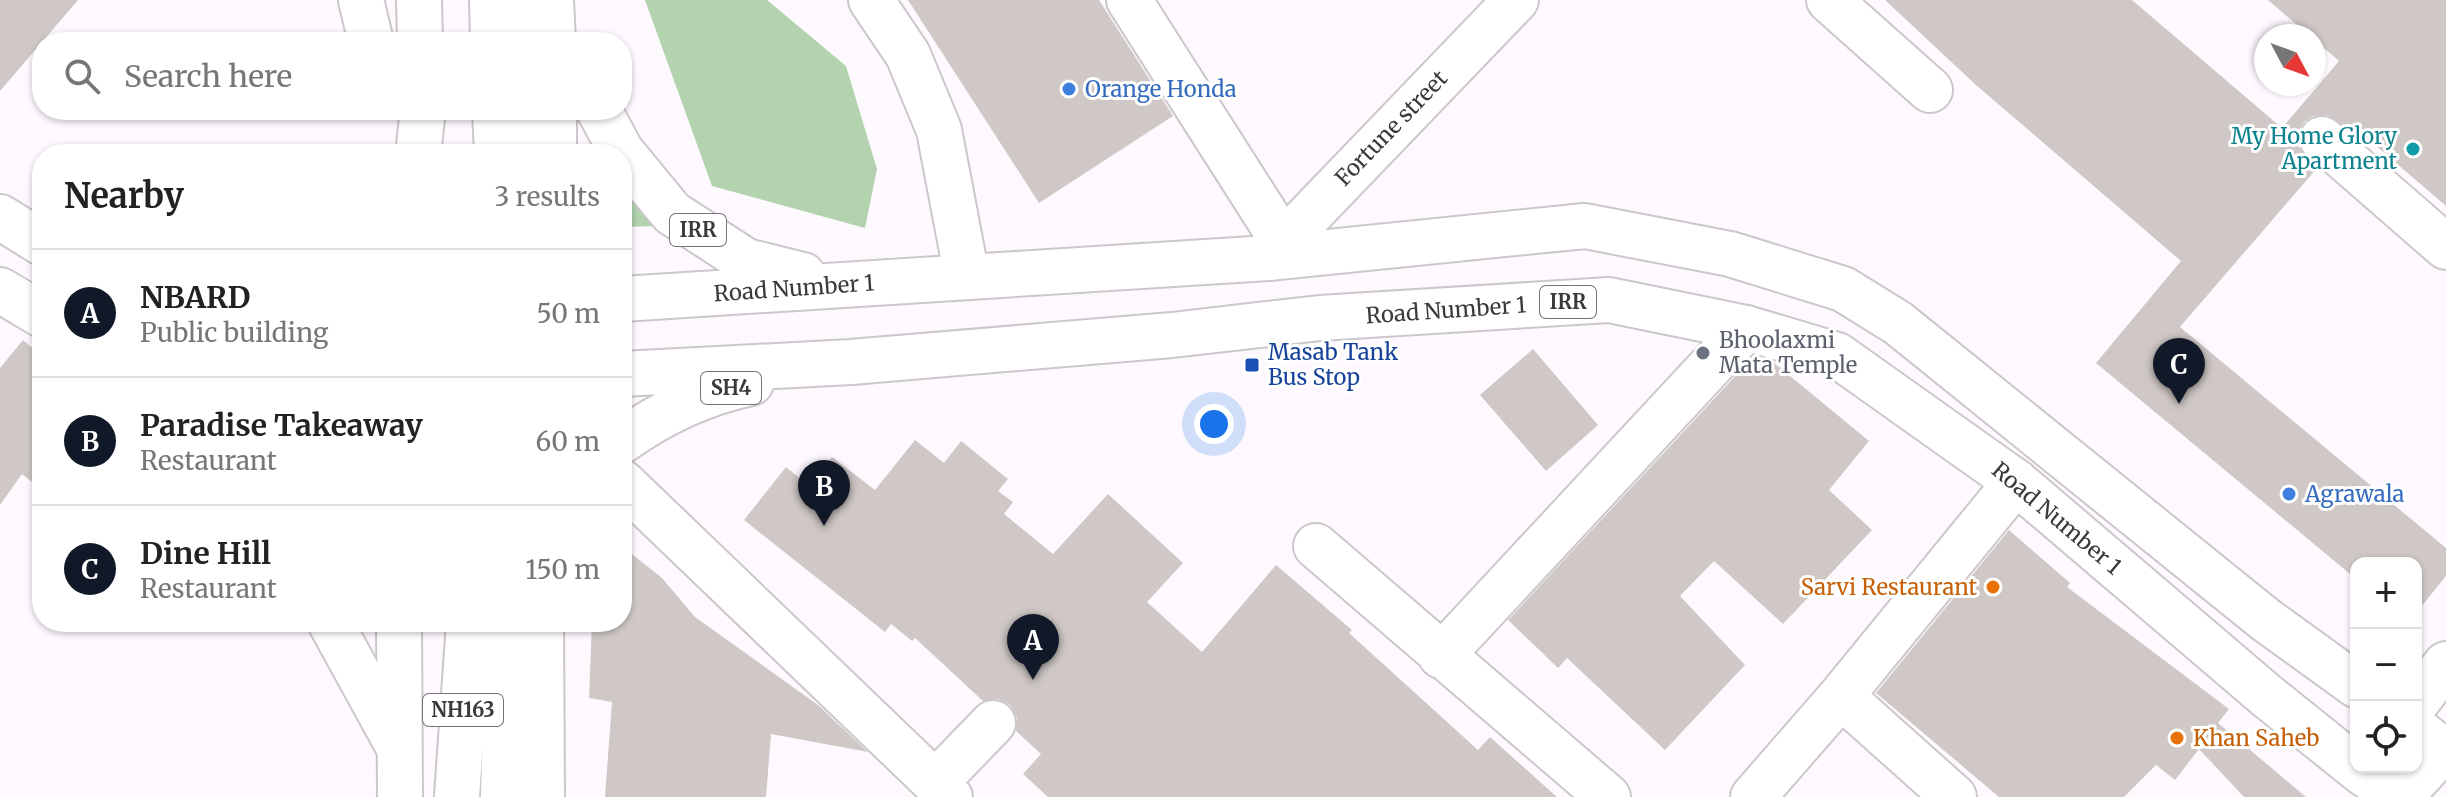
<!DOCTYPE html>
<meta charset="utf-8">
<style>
:root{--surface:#fff;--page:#f2f2f2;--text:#222;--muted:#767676;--line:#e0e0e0;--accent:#111827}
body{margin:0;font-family:Merriweather,serif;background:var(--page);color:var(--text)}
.controls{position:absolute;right:24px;bottom:24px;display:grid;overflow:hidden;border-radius:16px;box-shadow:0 2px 6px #0004}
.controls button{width:72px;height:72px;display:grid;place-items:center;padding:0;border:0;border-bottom:2px solid var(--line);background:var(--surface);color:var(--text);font:40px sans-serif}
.compass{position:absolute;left:2254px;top:24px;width:72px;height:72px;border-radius:50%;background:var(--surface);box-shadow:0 2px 6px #0004;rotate:131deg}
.you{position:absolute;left:1214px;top:424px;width:28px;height:28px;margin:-20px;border:6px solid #fff;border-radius:50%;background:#1a73e8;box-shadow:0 0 0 12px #1a73e833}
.badge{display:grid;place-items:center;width:52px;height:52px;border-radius:50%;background:var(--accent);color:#fff;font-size:26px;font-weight:700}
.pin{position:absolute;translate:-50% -66px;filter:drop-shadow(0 2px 4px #0008)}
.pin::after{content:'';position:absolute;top:42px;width:28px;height:24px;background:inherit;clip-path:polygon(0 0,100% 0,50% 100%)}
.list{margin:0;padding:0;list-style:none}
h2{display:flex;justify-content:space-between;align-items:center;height:104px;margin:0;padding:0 32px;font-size:34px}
h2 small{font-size:26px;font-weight:400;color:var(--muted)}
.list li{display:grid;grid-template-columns:52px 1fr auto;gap:24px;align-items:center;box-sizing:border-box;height:128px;padding:0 32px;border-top:2px solid var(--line)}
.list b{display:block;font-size:30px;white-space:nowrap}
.list p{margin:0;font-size:26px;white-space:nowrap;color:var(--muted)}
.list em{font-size:26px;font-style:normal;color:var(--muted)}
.icon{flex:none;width:44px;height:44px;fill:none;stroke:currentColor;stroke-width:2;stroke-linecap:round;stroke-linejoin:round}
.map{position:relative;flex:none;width:2446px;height:797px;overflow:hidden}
.search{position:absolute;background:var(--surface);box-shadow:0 2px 6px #0004;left:32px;top:32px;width:600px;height:88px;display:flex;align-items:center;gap:20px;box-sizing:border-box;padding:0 28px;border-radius:32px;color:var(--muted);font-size:30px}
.panel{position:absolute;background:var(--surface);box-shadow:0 2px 6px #0004;left:32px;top:144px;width:600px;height:488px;border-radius:32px}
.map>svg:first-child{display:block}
</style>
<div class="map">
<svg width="2446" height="797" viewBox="0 0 2446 797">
<rect width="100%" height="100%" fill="#fef9fe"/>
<path fill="#b2d3ae" d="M 645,0 L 767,0 L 846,66 L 877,169 L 865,228 L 712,186 Z
M 622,180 L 658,226 L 622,227 Z"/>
<path fill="#cfc8c6" d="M 0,0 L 78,0 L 0,91 Z
M 908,0 L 1099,0 L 1173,116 L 1039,203 Z
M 1885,0 L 2132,0 L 2282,128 L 2339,61 L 2268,0 L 2446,0 L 2446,206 L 2353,126 L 2349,130 L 2328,115 L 2313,116 L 2304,122 L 2298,133 L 2298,146 L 2317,168 L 2180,327 L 2446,548 L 2446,576 L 2416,613 L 2416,563 L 2356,563 L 2356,579 L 2096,363 L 2181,261 L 1976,85 Z
M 23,340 L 42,356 L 42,490 L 22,474 L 0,505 L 0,368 Z
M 1533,349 L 1598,425 L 1546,471 L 1480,395 Z
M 1754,356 L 1773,362 L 1869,441 L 1829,490 L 1872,530 L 1783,624 L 1714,561 L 1680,596 L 1745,665 L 1665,750 L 1567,658 L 1558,668 L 1508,620 Z
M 915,440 L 944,463 L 961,441 L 1008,479 L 998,491 L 1013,502 L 1004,514 L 1053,554 L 1108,494 L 1183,563 L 1147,602 L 1202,652 L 1276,565 L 1352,630 L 1349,633 L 1478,750 L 1490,737 L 1557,797 L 1048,797 L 1023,774 L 1041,754 L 1016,731 L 1017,717 L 1010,705 L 998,699 L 983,701 L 915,638 L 912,641 L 891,624 L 885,632 L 744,520 L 786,467 L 808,485 L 832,457 L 875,490 Z
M 2009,530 L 2070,583 L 2067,587 L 2229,709 L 2218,723 L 2306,797 L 2244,797 L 2199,749 L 2175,780 L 2156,765 L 2124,797 L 1999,797 L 1876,693 Z
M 622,546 L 662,578 L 695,617 L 818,705 L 868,752 L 771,734 L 766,797 L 605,797 L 612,702 L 589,698 L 592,622 L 622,622 Z"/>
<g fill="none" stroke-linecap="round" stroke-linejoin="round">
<g stroke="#ccc7cb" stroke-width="48">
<path id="minor" d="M 361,0 L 371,42
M 871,0 L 908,55 L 939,130 L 967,277
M 1129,0 L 1282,240
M 1829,0 L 1930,90
M 2322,139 L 2446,247
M 1268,258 L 1516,0
M 622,482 L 950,797
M 1316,546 L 1608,797
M 1441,656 L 1746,328
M 1841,696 L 1954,797
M 935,783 L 993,723
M 1753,797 L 1841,696 L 2016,482"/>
</g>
<g stroke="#ccc7cb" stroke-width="48">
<path id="tertiary" d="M 2416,703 L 2446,664
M 2400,797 L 2446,747"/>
</g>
<g stroke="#ccc7cb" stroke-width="48">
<path id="secondary" d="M 0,217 L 42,243
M 0,290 L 42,315"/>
</g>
<g stroke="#ccc7cb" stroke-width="48">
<path id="primary" d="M 419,0 L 420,42
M 551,0 L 553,42
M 554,110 L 554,154
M 599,110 L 621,151 L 672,213 L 746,261 L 803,275
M 418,154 L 423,110
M 622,299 L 1268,258 L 1585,226 L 1730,254 L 1843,289 L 1898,323 L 2266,620 L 2356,685
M 622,374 L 851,362 L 1172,335 L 1320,318 L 1609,300 L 1746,328 L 1837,355 L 2016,482 L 2267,696 L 2363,773 L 2400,797
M 622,441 C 661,413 704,393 751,383
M 330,622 L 398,746
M 399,622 L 400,797
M 541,622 L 542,797
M 2416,729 L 2446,753"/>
</g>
<g stroke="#ccc7cb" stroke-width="48">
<path id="trunk" d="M 492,0 L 493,42
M 523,0 L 525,42
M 495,110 L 497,154
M 528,110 L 530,154
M 457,797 L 469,622
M 503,797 L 508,622"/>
</g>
<use href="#minor" stroke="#fff" stroke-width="44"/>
<use href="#tertiary" stroke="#fff" stroke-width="44"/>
<use href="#secondary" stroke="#fff" stroke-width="44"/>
<use href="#primary" stroke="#fff" stroke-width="44"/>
<use href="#trunk" stroke="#fff" stroke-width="44"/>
</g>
<g fill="#3f7fe0" stroke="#fff" stroke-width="3">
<circle cx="1069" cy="89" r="8"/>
<circle cx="2289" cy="494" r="8"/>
</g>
<circle fill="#0f9aa8" stroke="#fff" stroke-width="3" cx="2413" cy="149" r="8"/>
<circle fill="#6b7280" stroke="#fff" stroke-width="3" cx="1703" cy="353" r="8"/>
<rect fill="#1a4fb4" stroke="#fff" stroke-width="3" x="1244" y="357" width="16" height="16" rx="4"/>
<g fill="#e8710a" stroke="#fff" stroke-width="3">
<circle cx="1993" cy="587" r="8"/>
<circle cx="2177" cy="738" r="8"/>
</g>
<g text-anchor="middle" stroke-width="6" stroke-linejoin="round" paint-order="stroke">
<g fill="#fff" stroke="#767476" stroke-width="2">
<rect x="670" y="214" width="56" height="32" rx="6"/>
<rect x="1540" y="286" width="56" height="32" rx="6"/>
<rect x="701" y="372" width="60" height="32" rx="6"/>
<rect x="423" y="694" width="80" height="32" rx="6"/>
</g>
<g font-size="20" font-weight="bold" fill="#3b393b">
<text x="698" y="237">IRR</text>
<text x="1568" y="309">IRR</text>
<text x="731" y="395">SH4</text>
<text x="463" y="717">NH163</text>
</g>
<g font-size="22" fill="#366cbe" stroke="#fff" text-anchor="start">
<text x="1085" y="97">Orange Honda</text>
<text x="2305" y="502">Agrawala</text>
</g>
<g font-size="22" fill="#3b393b" stroke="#fff">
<text transform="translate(1391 128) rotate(-46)" y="8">Fortune street</text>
<text transform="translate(794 288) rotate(-4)" y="8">Road Number 1</text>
<text transform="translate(1446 310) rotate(-4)" y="8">Road Number 1</text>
<text transform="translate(2057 518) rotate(40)" y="8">Road Number 1</text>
</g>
<g font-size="22" fill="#0d838f" stroke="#fff" text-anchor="end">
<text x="2397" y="144">My Home Glory<tspan x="2397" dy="25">Apartment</tspan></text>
</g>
<g font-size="22" fill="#5b616d" stroke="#fff" text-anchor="start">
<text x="1719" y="348">Bhoolaxmi<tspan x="1719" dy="25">Mata Temple</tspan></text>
</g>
<g font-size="22" fill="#164399" stroke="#fff" text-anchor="start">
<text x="1268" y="360">Masab Tank<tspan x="1268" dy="25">Bus Stop</tspan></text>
</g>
<g font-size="22" fill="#c56008" stroke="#fff" text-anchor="end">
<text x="1977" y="595">Sarvi Restaurant</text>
<text x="2193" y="746" text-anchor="start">Khan Saheb</text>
</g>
</g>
</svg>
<div class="controls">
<button>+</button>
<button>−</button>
<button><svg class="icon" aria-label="locate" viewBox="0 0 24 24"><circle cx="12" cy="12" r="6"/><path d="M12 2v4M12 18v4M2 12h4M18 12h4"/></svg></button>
</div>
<svg class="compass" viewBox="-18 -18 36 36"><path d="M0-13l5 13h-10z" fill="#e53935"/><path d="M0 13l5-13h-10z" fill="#767676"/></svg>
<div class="you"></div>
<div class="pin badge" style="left:1033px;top:680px">A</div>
<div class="pin badge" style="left:824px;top:526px">B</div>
<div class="pin badge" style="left:2179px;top:404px">C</div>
<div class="search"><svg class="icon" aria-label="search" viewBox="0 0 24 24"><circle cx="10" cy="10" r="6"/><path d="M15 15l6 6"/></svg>Search here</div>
<section class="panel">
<h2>Nearby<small>3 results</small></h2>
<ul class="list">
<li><span class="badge">A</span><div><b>NBARD</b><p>Public building</p></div><em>50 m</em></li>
<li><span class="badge">B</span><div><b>Paradise Takeaway</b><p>Restaurant</p></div><em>60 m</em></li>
<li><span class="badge">C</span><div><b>Dine Hill</b><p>Restaurant</p></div><em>150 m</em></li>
</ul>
</section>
</div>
